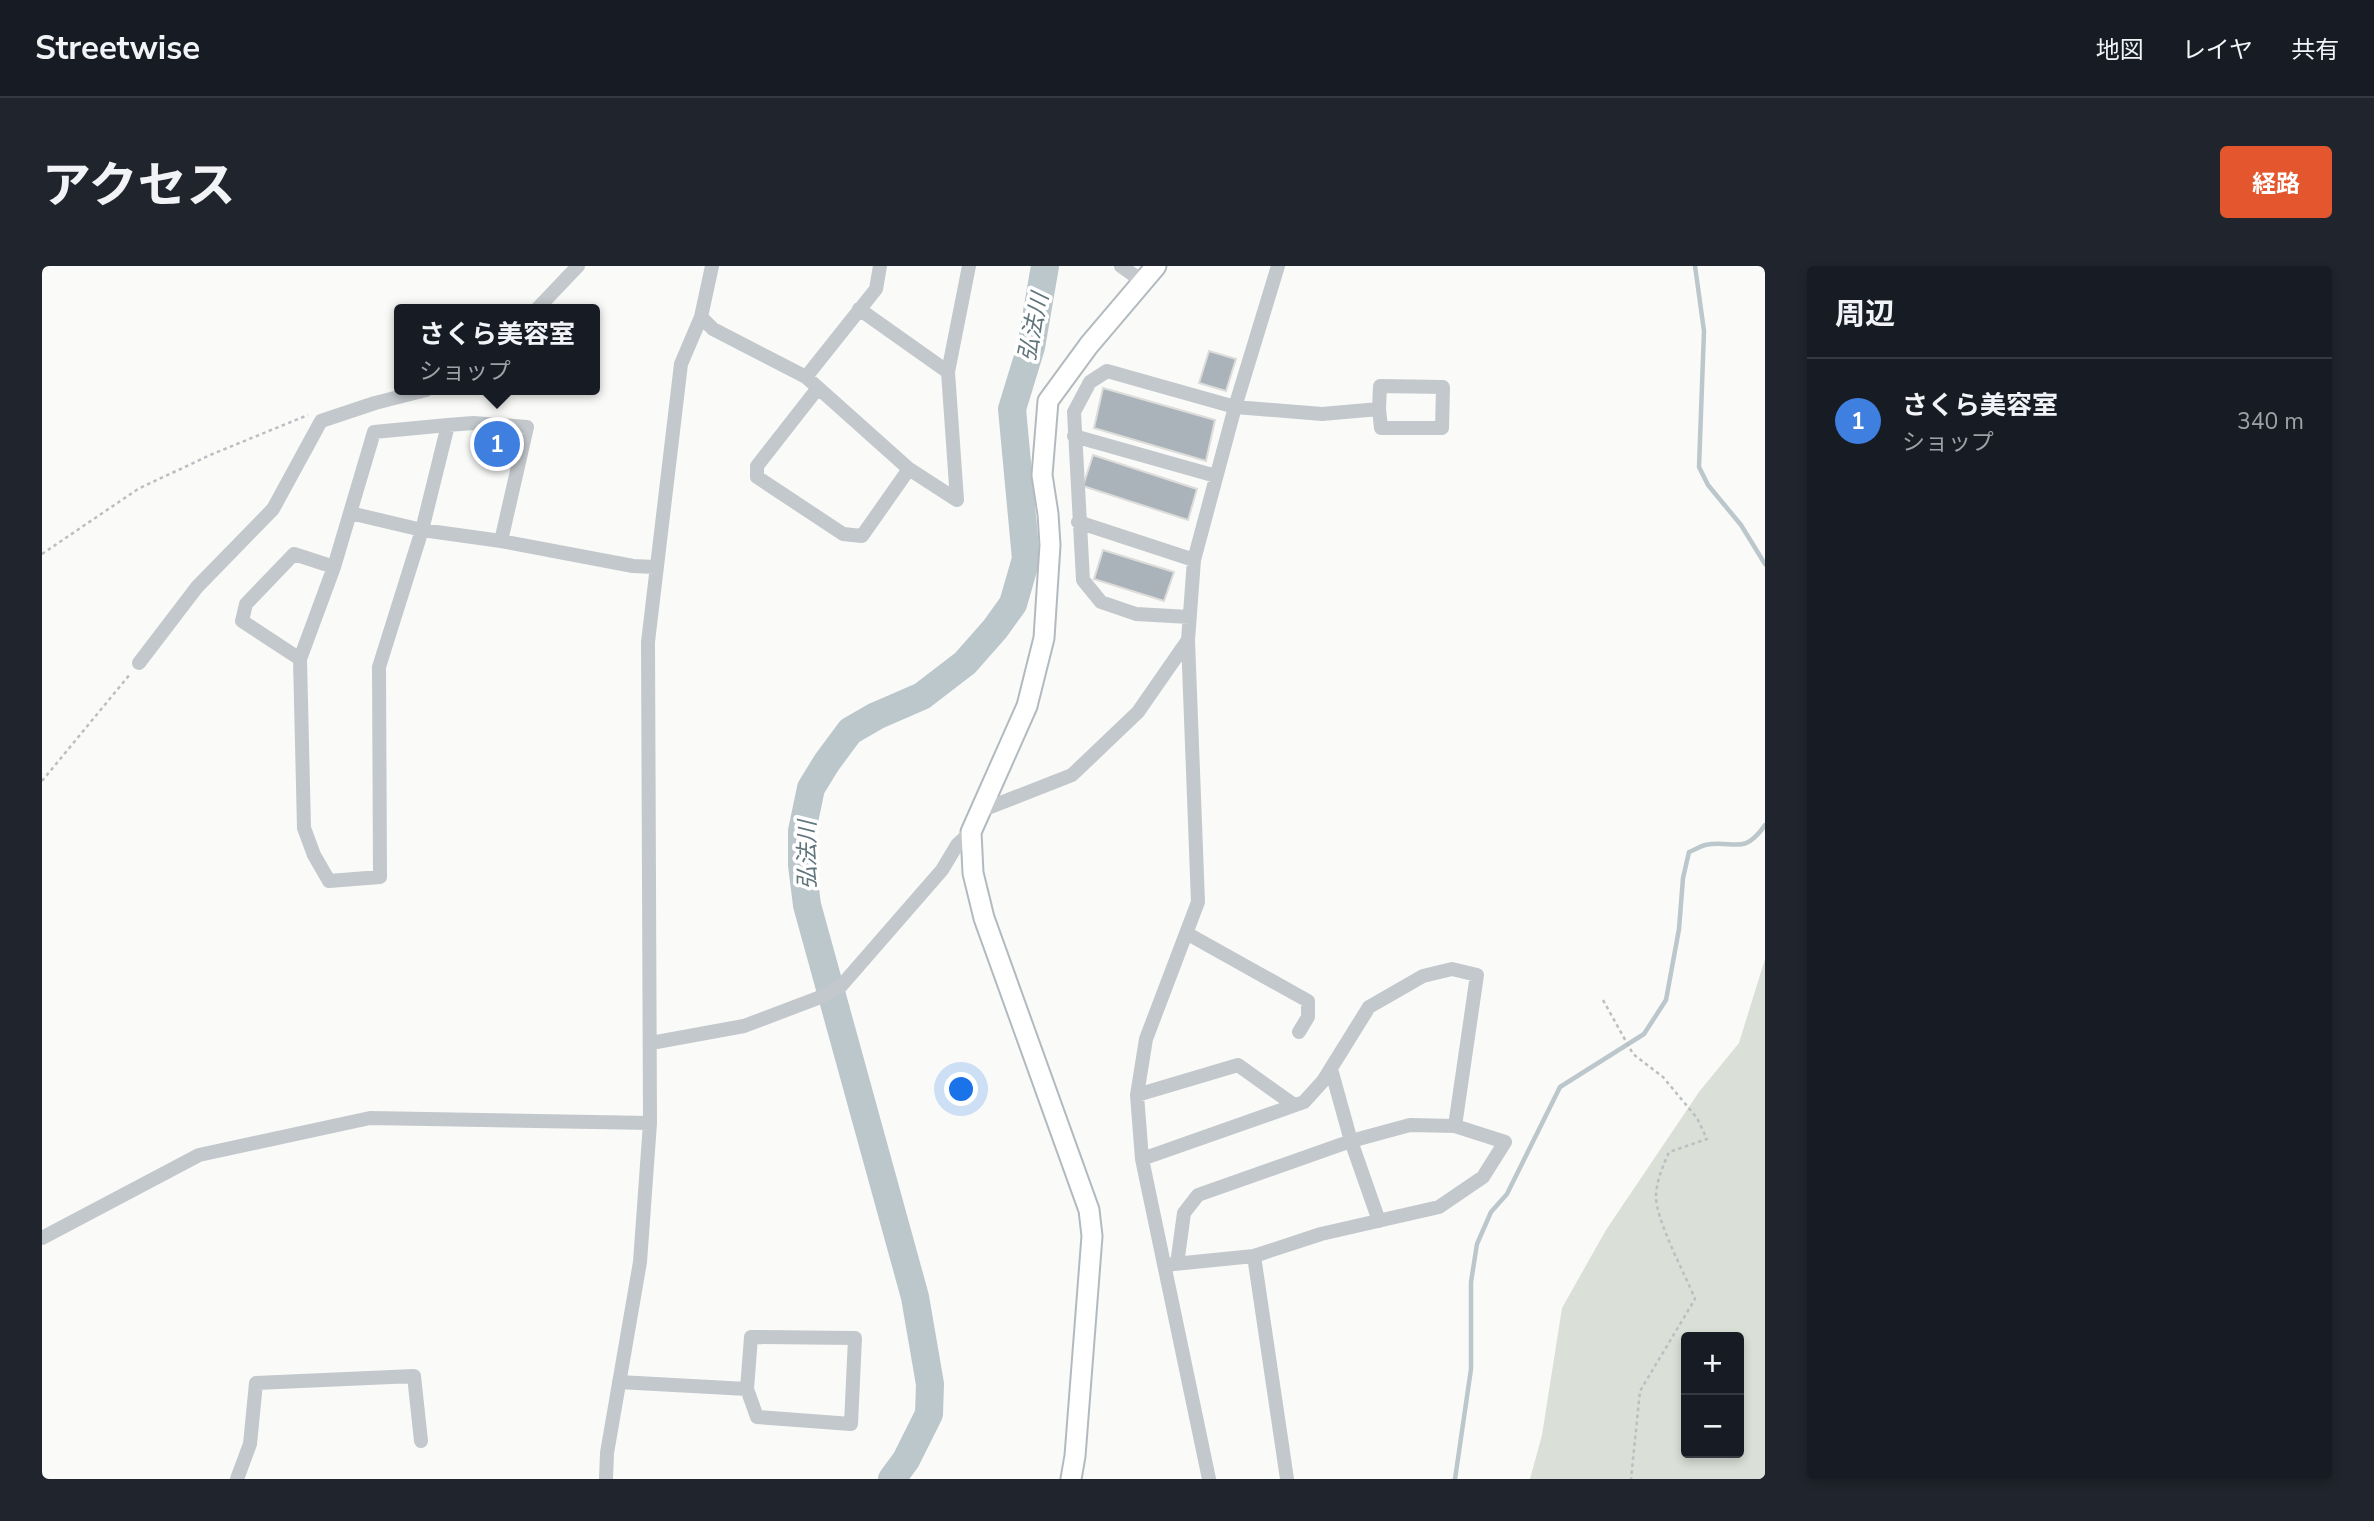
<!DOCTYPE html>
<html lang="ja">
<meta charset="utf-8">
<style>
:root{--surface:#171b24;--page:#20242c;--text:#f1f3f6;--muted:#9ea1a6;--line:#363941;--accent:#e4572e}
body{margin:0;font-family:"Nunito Sans","Noto Sans JP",sans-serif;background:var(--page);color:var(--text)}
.controls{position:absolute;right:21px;bottom:21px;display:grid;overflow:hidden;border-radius:7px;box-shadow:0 4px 10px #0003}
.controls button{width:63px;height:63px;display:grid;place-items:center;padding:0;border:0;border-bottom:2px solid var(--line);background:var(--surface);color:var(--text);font:35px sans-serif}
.you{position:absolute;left:920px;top:824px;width:24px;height:24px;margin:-18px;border:5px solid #fff;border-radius:50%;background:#1a73e8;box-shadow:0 0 0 10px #1a73e833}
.badge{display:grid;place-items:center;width:46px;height:46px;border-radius:50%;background:var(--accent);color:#fff;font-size:23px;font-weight:700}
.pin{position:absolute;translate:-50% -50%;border:4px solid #fff;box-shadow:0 2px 7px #0006}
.popup{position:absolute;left:352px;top:38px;width:206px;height:91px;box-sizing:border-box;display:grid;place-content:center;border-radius:7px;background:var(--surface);filter:drop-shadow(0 2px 5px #0005);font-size:23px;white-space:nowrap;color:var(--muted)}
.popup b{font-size:26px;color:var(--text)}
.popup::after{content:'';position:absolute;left:50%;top:100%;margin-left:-14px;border:14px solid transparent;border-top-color:var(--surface)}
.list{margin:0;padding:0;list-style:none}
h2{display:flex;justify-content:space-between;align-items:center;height:91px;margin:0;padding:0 28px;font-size:30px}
h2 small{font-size:23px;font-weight:400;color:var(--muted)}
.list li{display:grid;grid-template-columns:46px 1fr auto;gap:21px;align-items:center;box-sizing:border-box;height:126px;padding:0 28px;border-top:2px solid var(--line)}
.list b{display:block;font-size:26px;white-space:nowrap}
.list p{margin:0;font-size:23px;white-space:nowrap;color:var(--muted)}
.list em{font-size:23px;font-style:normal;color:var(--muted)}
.map{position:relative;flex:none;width:1723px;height:1213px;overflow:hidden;border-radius:7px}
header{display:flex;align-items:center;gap:42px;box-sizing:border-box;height:98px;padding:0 35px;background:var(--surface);border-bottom:2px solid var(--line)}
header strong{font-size:33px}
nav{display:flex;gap:38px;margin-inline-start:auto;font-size:24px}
.intro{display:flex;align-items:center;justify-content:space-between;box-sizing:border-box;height:168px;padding:0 42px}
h1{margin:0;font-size:49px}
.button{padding:18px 32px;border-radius:7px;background:var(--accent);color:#fff;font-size:24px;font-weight:700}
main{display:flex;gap:42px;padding:0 42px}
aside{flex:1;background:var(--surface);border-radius:7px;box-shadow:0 4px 10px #0003}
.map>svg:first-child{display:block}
</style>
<header>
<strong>Streetwise</strong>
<nav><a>地図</a><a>レイヤ</a><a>共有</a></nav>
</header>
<div class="intro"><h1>アクセス</h1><a class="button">経路</a></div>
<main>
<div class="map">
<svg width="1723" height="1213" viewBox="0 0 1723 1213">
<rect width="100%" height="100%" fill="#fafaf8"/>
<path fill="#dadfd7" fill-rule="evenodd" d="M 1723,693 L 1723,1213 L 1488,1213 L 1500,1169 L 1520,1042 L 1564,964 L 1657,826 L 1697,777 ZM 1644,1071 L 1697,1071 L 1697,1187 L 1644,1187 Z"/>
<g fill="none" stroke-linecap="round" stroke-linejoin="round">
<path stroke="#bbc7cb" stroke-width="4.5" d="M 1653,0 L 1662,65 L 1657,201 L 1666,219 L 1699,259 L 1723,298
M 1413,1213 L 1429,1103 L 1429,1016 L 1435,978 L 1449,946 L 1465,928 L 1518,821 L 1602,768 L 1624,734 L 1637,663 L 1641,612 L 1647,586 C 1652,584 1657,581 1663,579 C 1691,573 1701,591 1723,559"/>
<path stroke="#bbc7cb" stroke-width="28" d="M 850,1213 L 864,1194 L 887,1148 L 888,1118 L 873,1031 L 765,639 L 760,599 L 760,565 L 769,522 L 785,496 L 808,465 L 834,450 L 880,430 L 923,397 L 953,363 L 971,338 L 984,293 L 970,143 L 989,81 L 1003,0"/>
</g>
<path fill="#aab3b9" stroke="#dcdcda" stroke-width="2" d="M 1167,85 L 1194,93 L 1184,125 L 1157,117 Z
M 1061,122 L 1173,154 L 1164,195 L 1052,162 Z
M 1051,189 L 1155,223 L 1146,254 L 1041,220 Z
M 1061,284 L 1132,306 L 1122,335 L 1052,313 Z"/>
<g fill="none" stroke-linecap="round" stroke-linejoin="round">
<g stroke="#b3babf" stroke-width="23">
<path id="secondary" d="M 1029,1213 L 1033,1190 L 1050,970 L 1047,944 L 942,652 L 931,607 L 929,566 L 985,440 L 1002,372 L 1008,279 L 1006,248 L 1000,209 L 1006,135 L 1047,79 L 1114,0"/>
</g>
<path stroke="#bbbfc2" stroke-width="2.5" stroke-dasharray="3.5 3.5" stroke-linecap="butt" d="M 0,288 L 96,223 L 168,189 L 266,149
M 0,515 L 89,407
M 1561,734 L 1591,788 L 1621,811 L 1655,852 L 1665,873 L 1627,886 C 1621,900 1615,913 1614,929 C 1613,953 1643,1008 1653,1033 L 1598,1125 L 1589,1213"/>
<path stroke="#c3c8cc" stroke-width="14" d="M 1079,0 L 1100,15
M 495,43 L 536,0
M 817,43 L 906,106
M 659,51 L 671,63 L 764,111 L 867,203 L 915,234 L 906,106 L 927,0
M 764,111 L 834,23 L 838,0
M 776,122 L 715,200 L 715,211 L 801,268 L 820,270 L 867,203
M 406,159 L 431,157 L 485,161 L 459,275
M 1032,170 L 1174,210
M 308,247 L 380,264 L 406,159 L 332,166 L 292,301 L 258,393 L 262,562 L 272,589 L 287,615 L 338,611 L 337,401 L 380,264 L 459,275 L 591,300 L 613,301
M 1036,256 L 1152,294
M 1147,351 L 1094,348 L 1059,336 L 1041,314 L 1032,146 L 1048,116 L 1065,105 L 1193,141 L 1280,148 L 1337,143 L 1338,120 L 1401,121 L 1400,162 L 1339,162 L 1337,143
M 258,393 L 200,355 L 204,338 L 252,288 L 292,301
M 97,397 L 155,321 L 231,243 L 279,155 L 333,137 L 384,124
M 938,545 L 1030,509 L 1096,446 L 1146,374
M 1146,668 L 1266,735 L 1266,751 L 1257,766
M 609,777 L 702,760 L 776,732 L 799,720 L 900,604 L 915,579 L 929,566
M 1289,803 L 1309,875 L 1337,955
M 1095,829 L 1196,799 L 1252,839
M 1100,893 L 1262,836 L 1281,815 L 1327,741 L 1381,710 L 1410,703 L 1435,709 L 1413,860 L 1463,876 L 1441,911 L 1397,941 L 1279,968 L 1212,990 L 1122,999
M 0,972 L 157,889 L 328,852 L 608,857
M 1212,990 L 1245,1213
M 1135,998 L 1142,947 L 1156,929 L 1309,875 L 1368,859 L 1413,860
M 577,1116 L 705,1123 L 709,1071 L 813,1072 L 809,1158 L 715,1151 L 705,1123
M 195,1213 L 208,1178 L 214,1117 L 372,1110 L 379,1175
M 564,1213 L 565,1187 L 598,996 L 608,857 L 606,376 L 639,98 L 659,51 L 670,0
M 1167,1213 L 1100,893 L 1095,829 L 1104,773 L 1156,636 L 1146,374 L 1152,294 L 1193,141 L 1236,0"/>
<use href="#secondary" stroke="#fff" stroke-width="19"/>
</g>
<g text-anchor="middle" stroke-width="7" stroke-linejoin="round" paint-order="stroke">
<g font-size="23" font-style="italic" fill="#60757c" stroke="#fff">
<text transform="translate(991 61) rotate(-78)" y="8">弘法川</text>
<text transform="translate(765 589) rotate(-90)" y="8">弘法川</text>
</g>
</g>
</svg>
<div class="controls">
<button>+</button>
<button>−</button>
</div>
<div class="you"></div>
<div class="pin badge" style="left:455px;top:178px;background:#3f7fe0">1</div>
<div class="popup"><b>さくら美容室</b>ショップ</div>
</div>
<aside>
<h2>周辺<small></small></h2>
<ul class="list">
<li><span class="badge" style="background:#3f7fe0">1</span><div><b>さくら美容室</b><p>ショップ</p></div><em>340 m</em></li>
</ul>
</aside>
</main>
